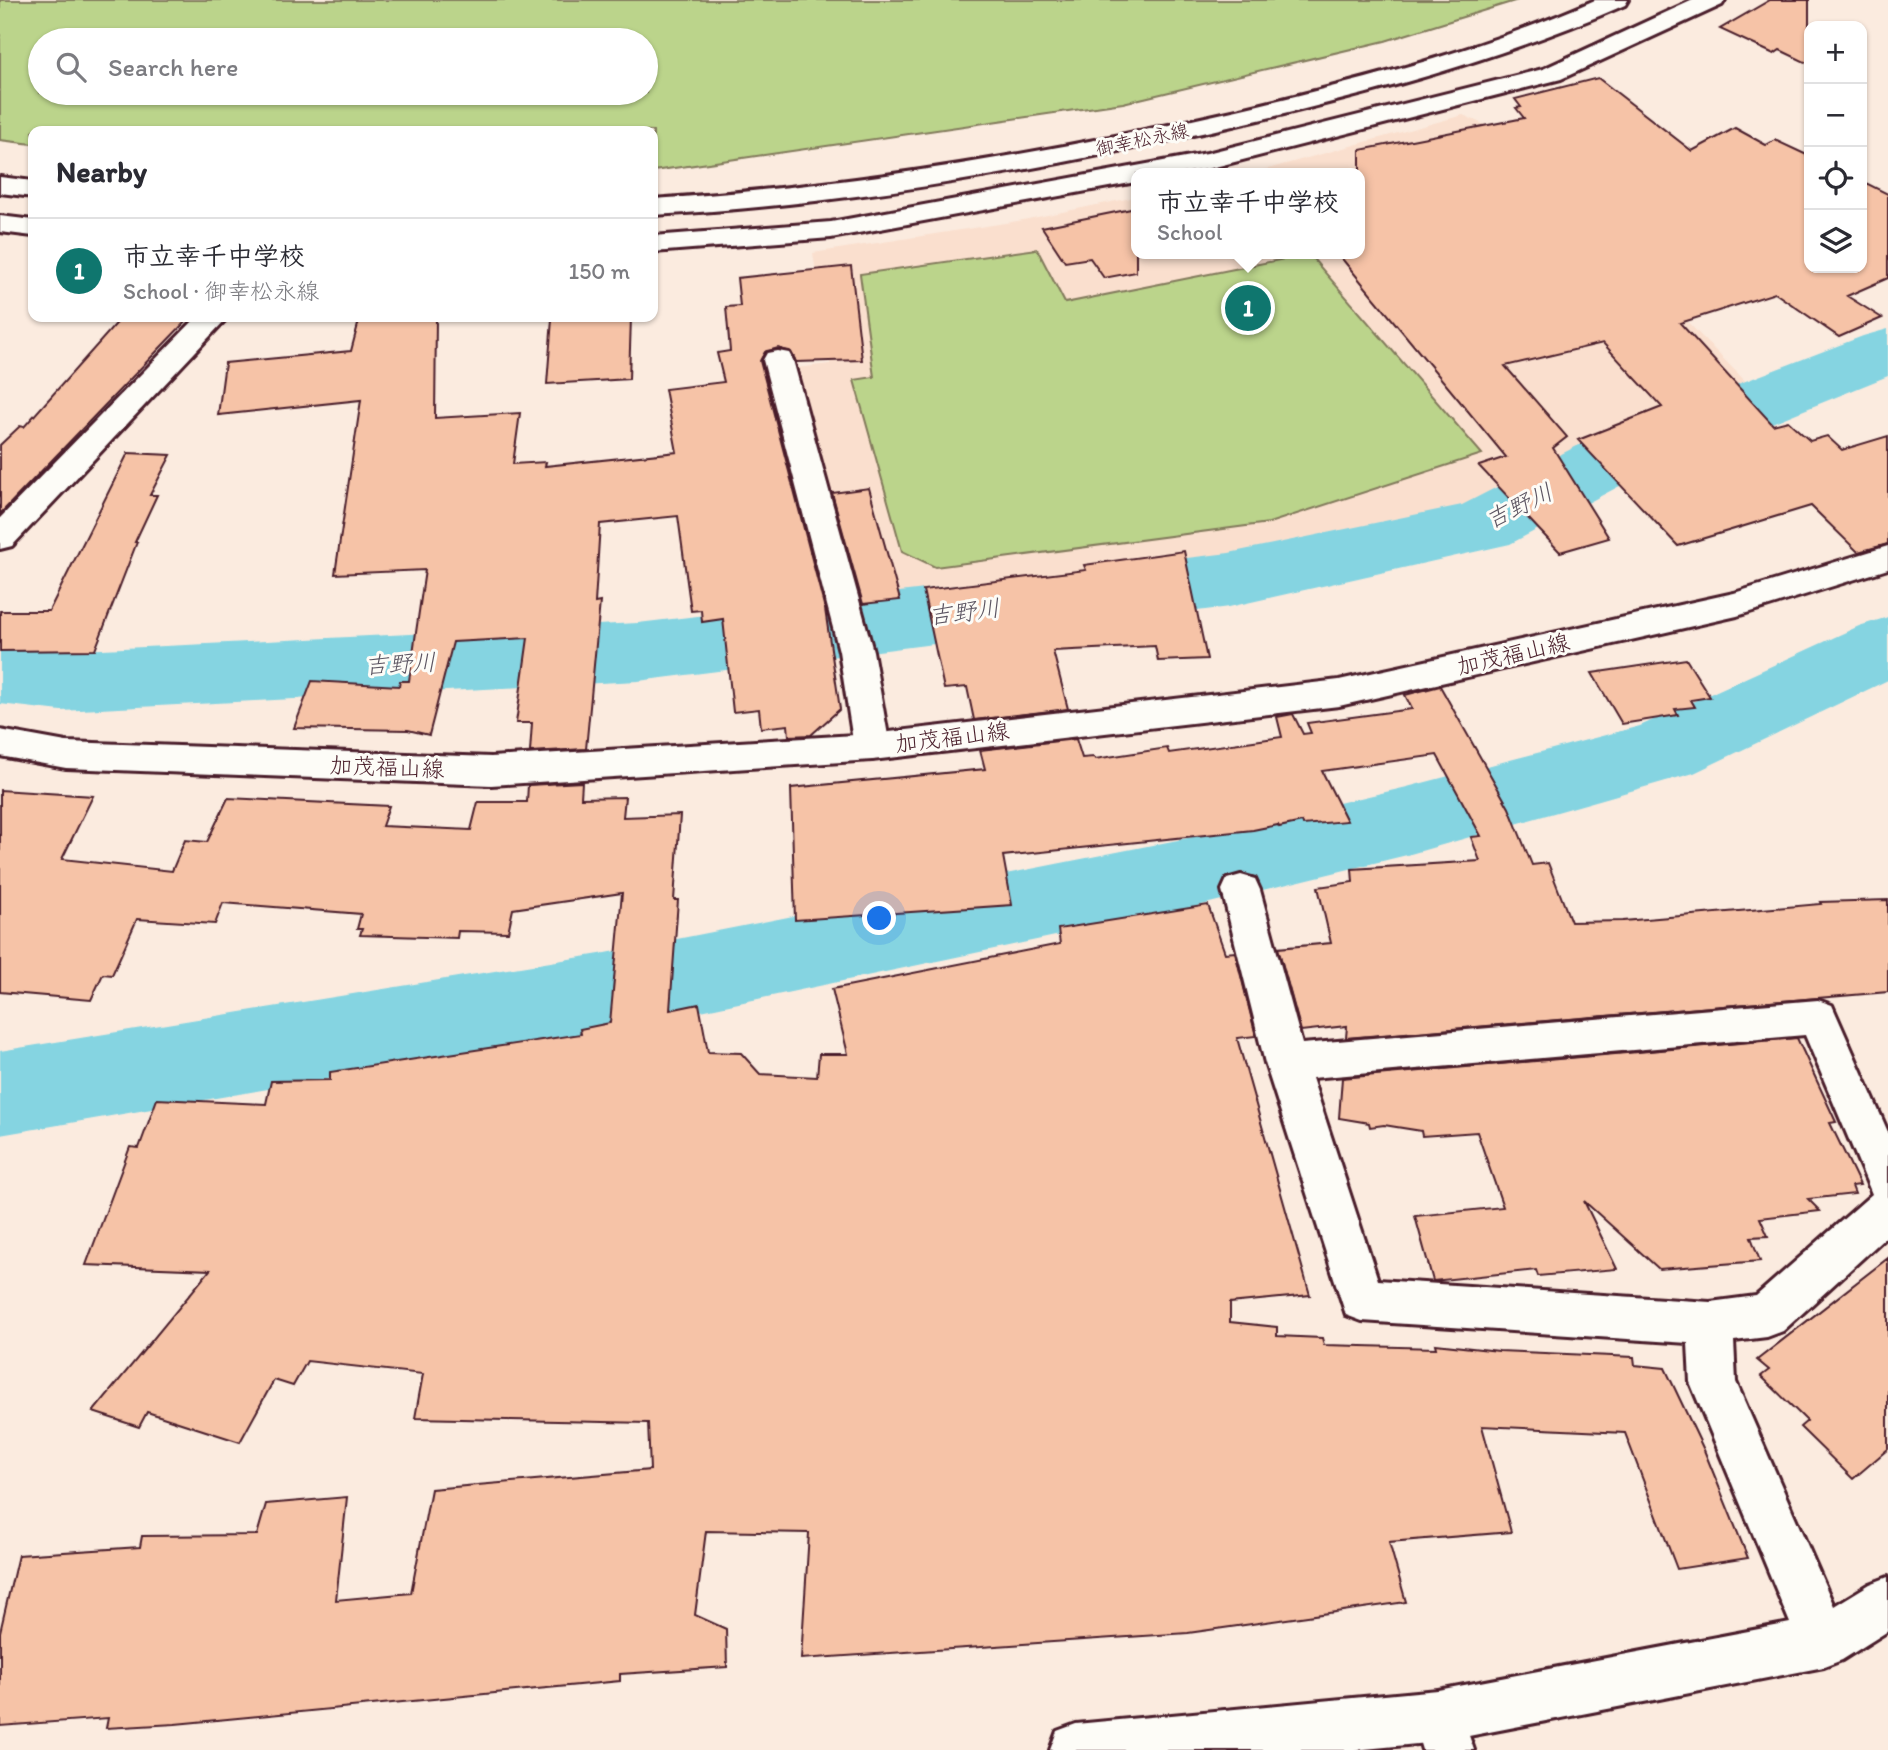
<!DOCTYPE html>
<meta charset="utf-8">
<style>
:root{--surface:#fff;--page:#f7f7f7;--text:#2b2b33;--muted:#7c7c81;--line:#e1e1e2;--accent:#0f766e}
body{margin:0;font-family:Itim,"Klee One",sans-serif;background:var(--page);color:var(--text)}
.controls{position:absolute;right:21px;top:21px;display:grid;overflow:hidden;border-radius:14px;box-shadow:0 2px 5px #0004}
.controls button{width:63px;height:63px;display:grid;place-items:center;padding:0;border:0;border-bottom:2px solid var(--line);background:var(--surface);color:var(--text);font:35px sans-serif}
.you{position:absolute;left:880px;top:919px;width:24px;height:24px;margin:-18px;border:5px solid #fff;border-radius:50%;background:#1a73e8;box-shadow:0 0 0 10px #1a73e833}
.badge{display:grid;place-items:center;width:46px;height:46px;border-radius:50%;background:var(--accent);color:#fff;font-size:23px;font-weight:700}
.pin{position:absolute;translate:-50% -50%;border:4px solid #fff;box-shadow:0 2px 7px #0006}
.popup{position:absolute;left:1131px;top:168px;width:234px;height:91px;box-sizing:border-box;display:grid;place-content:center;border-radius:14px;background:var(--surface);filter:drop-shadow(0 2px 5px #0005);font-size:23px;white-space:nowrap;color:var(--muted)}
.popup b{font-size:26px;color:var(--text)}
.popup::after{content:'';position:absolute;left:50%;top:100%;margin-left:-14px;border:14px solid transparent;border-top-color:var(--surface)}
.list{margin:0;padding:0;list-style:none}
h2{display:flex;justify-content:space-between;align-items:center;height:91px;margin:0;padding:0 28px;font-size:30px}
h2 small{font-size:23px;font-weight:400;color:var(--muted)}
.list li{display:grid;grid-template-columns:46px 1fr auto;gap:21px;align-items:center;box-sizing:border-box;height:105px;padding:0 28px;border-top:2px solid var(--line)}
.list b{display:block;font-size:26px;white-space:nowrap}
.list p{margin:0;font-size:23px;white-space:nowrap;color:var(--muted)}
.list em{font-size:23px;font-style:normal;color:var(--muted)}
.icon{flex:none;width:38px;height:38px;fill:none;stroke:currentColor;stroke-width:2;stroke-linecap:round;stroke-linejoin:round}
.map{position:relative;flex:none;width:1888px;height:1750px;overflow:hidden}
.search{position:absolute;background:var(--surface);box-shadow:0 2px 5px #0004;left:28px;top:28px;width:630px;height:77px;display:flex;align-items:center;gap:18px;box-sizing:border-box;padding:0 24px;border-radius:38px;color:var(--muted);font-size:26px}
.panel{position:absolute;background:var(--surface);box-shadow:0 2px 5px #0004;left:28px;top:126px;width:630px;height:196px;border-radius:14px}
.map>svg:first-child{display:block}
</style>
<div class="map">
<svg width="1888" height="1750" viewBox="0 0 1888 1750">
<rect width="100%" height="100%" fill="#fbebdf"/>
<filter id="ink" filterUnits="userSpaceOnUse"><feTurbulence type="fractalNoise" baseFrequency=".0143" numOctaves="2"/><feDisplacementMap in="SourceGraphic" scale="14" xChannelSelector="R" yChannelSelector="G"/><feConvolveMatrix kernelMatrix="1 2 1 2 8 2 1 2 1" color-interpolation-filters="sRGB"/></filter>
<g filter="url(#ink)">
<path fill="#fadfce" d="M 1463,115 L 1503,133 L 1753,389 L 1482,504 L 1292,553 L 1076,585 L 861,611 L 797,368 L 830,364 L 813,253 L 1018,221 L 1136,197 L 1136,254 L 1360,254 L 1360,173 L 1253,173 Z"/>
<path fill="#bbd48b" stroke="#827a5b" stroke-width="2" fill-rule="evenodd" d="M 0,0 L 1518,0 L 1385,41 L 1123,103 L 653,171 L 653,131 L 33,131 L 33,144 L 0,140 ZM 40,40 L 646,40 L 646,93 L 40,93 Z
M 1037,249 L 1065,303 L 1309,254 L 1482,454 L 1269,523 L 935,567 L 902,551 L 854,380 L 874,377 L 860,274 Z"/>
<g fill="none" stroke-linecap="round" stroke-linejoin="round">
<path fill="#85d4e1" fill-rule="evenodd" d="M 1888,329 L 1888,376 L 1631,480 L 1510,544 L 1229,607 L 638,681 L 61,711 L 0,704 L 0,644 L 61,651 L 638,623 L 1229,553 L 1462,505 L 1577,446 L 1863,336 Z
M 1888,617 L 1888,680 L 1694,773 L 1407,855 L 1193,907 L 606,1031 L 0,1135 L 0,1051 L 606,953 L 1193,837 L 1407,787 L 1640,726 L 1859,626 Z"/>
</g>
<path fill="#f6c3a7" stroke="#4a1f2b" stroke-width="2" d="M 1770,0 L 1809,0 L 1809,64 L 1780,50 L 1774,54 L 1720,29 Z
M 1598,78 L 1692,151 L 1735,128 L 1766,145 L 1775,140 L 1809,156 L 1809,268 L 1862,268 L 1862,181 L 1888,194 L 1888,278 L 1847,296 L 1882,318 L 1839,337 L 1775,293 L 1680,323 L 1773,425 L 1788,421 L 1810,441 L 1827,436 L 1842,450 L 1888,436 L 1888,544 L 1858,552 L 1811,506 L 1678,546 L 1578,440 L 1662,407 L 1603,343 L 1505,366 L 1567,437 L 1553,448 L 1609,538 L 1560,552 L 1479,466 L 1506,457 L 1338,254 L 1360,254 L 1360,150 L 1524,118 L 1516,108 L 1521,107 L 1515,99 Z
M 1136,208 L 1136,272 L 1104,278 L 1090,258 L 1065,262 L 1042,227 Z
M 851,266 L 862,360 L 796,362 L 791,352 L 778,348 L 765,352 L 760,361 L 825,609 L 840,709 L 811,735 L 789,736 L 788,725 L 761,728 L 759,709 L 733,712 L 723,619 L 702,622 L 701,610 L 691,611 L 678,516 L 600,524 L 595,603 L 600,602 L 586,749 L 530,752 L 532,723 L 516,723 L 528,638 L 453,642 L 429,735 L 408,730 L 294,728 L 312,681 L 399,686 L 400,681 L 409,681 L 425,570 L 335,574 L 361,400 L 218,415 L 225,363 L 351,351 L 360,317 L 436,317 L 435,418 L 520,413 L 513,464 L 546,462 L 545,466 L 677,452 L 665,389 L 724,382 L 717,353 L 730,351 L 726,307 L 740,306 L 737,278 Z
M 122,317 L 190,317 L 0,514 L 0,445 L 20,426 L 24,427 Z
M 603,317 L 631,317 L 629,379 L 547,384 L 552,319 Z
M 128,453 L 171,455 L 150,495 L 157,495 L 135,542 L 137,542 L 95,650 L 0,651 L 0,611 L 49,611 Z
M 869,488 L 900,600 L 863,604 L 832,493 Z
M 1184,551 L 1207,659 L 1158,661 L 1155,646 L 1053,651 L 1068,709 L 974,720 L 967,687 L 944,689 L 923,590 L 1086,570 L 1084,565 Z
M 1686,659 L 1710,697 L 1691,700 L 1695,707 L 1675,709 L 1678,715 L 1622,724 L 1592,673 Z
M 1440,686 L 1509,808 L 1532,865 L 1548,863 L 1571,922 L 1623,921 L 1821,904 L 1820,902 L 1888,900 L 1888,992 L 1346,1038 L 1347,1026 L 1301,1031 L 1278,948 L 1331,943 L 1318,887 L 1353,882 L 1352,869 L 1480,861 L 1471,837 L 1481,836 L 1437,755 L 1322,771 L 1347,821 L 1303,825 L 1302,822 L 1279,827 L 1278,825 L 1253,830 L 1003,856 L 1012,905 L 795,920 L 791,788 L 985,769 L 980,750 L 1076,739 L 1082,758 L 1094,757 L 1095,759 L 1167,748 L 1169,753 L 1282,737 L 1277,717 L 1293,714 L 1303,734 L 1311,733 L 1307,723 L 1412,709 L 1405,695 Z
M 582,782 L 581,798 L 625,797 L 623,817 L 680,815 L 674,900 L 678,900 L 670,1010 L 699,1004 L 708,1052 L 741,1053 L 760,1074 L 817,1077 L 819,1054 L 848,1054 L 832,989 L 1060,944 L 1058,929 L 1208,905 L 1225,953 L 1235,952 L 1256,1036 L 1237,1038 L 1310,1295 L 1230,1303 L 1230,1322 L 1277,1327 L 1277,1336 L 1322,1338 L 1324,1345 L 1436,1348 L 1435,1344 L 1499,1351 L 1634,1357 L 1635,1365 L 1665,1368 L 1704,1450 L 1748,1558 L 1677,1569 L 1625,1433 L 1482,1426 L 1511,1532 L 1389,1542 L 1406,1602 L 1188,1633 L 801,1659 L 809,1533 L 706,1531 L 695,1615 L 726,1629 L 727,1667 L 620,1674 L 620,1681 L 175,1724 L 106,1728 L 108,1718 L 0,1726 L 0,1632 L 18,1555 L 140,1547 L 142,1536 L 257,1535 L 266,1504 L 347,1497 L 336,1600 L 411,1593 L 431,1489 L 650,1470 L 648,1423 L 415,1418 L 423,1374 L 307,1361 L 293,1386 L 274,1380 L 240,1442 L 147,1412 L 139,1427 L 93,1412 L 210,1270 L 86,1265 L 130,1147 L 139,1148 L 157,1099 L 266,1104 L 271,1081 L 330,1080 L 330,1072 L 581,1034 L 580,1029 L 610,1023 L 622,893 L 513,909 L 508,932 L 458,931 L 457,938 L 360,935 L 362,929 L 357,929 L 361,914 L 223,903 L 215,924 L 137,919 L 112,975 L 103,974 L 91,1000 L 0,992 L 0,790 L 93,796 L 62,859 L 172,871 L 185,840 L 207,842 L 228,798 L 389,806 L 382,826 L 471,830 L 478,802 L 527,802 L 528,785 Z
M 1797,1038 L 1836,1122 L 1830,1123 L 1860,1185 L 1852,1186 L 1855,1194 L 1808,1199 L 1820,1211 L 1760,1218 L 1768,1236 L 1751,1237 L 1760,1261 L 1659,1269 L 1584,1201 L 1617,1269 L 1538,1276 L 1536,1270 L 1433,1281 L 1415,1216 L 1503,1207 L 1477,1132 L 1422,1136 L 1421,1131 L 1384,1125 L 1370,1127 L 1369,1123 L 1339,1118 L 1342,1078 Z
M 1888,1258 L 1888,1449 L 1853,1479 L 1800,1427 L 1807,1421 L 1761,1376 L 1769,1370 L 1757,1360 Z"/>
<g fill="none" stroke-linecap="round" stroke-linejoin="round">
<g stroke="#4a1f2b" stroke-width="6">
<path id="street" d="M 1693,0 L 1725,0 L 1722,5 L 1561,79 L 1207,169 L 1183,173 L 1136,173 L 1136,182 L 831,238 L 653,252 L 653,236 L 831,222 L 1207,153 L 1543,69 Z
M 0,216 L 33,220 L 33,236 L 0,232 Z
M 197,317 L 228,317 L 12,546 L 0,549 L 0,518 Z
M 778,351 L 789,353 L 793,360 L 873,651 L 890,747 L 885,756 L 872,760 L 859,756 L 854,747 L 839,651 L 763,360 L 767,353 Z
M 1241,875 L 1255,879 L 1260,890 L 1302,1044 L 1818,1000 L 1832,1005 L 1888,1132 L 1888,1235 L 1783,1331 L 1767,1337 L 1734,1341 L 1736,1382 L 1834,1606 L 1870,1584 L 1888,1577 L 1888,1631 L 1842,1660 L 1824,1667 L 1438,1742 L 1354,1750 L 1050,1750 L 1057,1731 L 1076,1724 L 1438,1690 L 1790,1623 L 1690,1382 L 1688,1343 L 1362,1321 L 1346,1315 L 1265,1063 L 1222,890 L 1227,879 ZM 1805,1035 L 1872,1194 L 1756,1296 L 1710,1302 L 1378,1280 L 1312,1078 Z"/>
</g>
<g stroke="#4a1f2b" stroke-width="6">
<path id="secondary" d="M 1595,0 L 1628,0 L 1625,5 C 1491,63 1353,99 1211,131 C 1027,173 841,205 653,215 L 653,199 C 851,186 1044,154 1237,110 C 1359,81 1480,51 1595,0 Z
M 0,177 L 33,181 L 33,197 L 0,193 Z
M 1888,546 L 1888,569 L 1737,616 L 1339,706 L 872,760 L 491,785 L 66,768 L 0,756 L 0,730 L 66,742 L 491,757 L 872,734 L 1339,680 L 1734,593 Z
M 1438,1690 L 1456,1698 L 1474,1750 L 1422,1750 L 1412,1716 L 1420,1698 Z"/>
</g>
<use href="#street" fill="#fdfcf7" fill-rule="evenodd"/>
<use href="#secondary" fill="#fdfcf7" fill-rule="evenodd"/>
</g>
</g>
<g text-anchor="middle" stroke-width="6" stroke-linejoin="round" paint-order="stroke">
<g font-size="19" fill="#4a1f2b" stroke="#fdfcf7">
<text transform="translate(1142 139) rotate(-12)" y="7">御幸松永線</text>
</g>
<g font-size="23" fill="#4a1f2b" stroke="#fdfcf7">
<text transform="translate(1513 654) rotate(-13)" y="8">加茂福山線</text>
<text transform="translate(952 737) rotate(-7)" y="8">加茂福山線</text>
<text transform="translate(387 767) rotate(2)" y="8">加茂福山線</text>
</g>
<g font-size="24" font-style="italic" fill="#5c5562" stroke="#fdfcf7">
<text transform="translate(1519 506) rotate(-26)" y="8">吉野川</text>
<text transform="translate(964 612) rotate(-7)" y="8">吉野川</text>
<text transform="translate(400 664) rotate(-3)" y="8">吉野川</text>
</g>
</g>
</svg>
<div class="controls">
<button>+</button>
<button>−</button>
<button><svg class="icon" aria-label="locate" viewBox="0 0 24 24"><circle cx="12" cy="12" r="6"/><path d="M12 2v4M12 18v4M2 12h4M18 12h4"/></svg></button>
<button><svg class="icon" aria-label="layers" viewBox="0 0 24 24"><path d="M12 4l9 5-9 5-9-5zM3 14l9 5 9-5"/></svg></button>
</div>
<div class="you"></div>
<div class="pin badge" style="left:1248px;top:308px">1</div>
<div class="popup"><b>市立幸千中学校</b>School</div>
<div class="search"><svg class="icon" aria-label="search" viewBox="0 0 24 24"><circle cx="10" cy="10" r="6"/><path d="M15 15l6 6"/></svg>Search here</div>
<section class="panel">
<h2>Nearby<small></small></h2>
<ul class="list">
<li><span class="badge">1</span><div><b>市立幸千中学校</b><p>School · 御幸松永線</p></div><em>150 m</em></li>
</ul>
</section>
</div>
